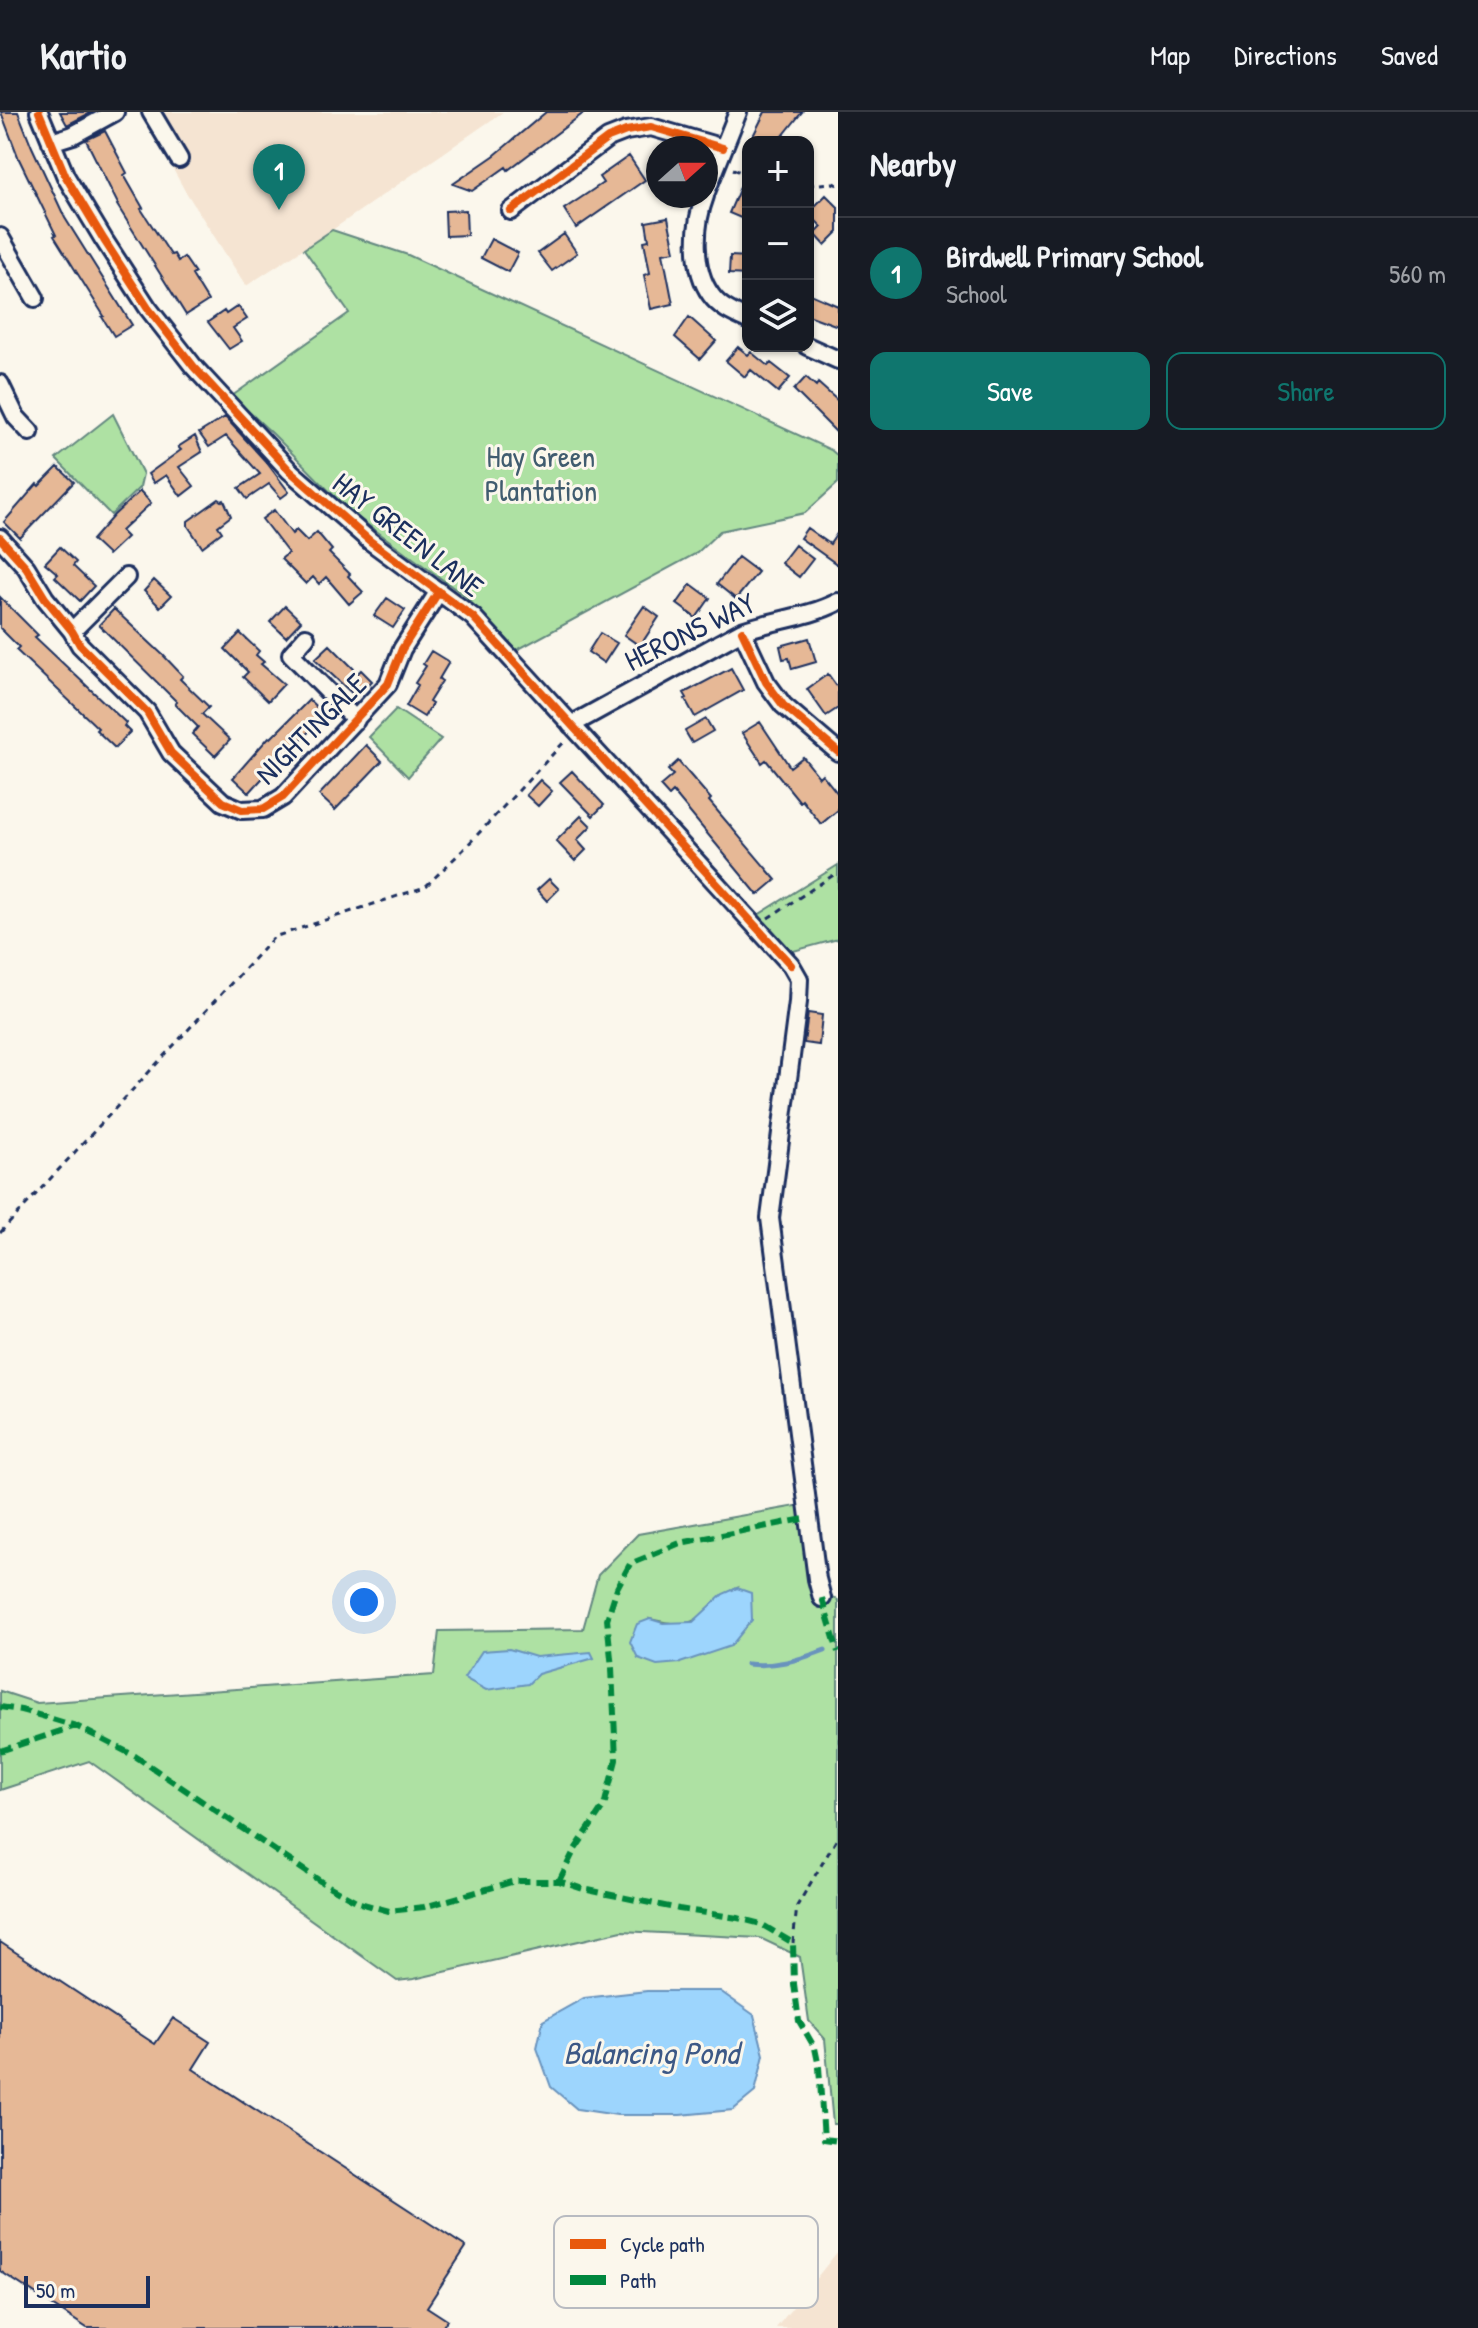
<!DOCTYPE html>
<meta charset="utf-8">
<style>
:root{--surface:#171b24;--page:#20242c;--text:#f1f3f6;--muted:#9ea1a6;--line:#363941;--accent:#0f766e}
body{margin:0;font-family:"Patrick Hand",sans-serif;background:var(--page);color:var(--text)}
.controls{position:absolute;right:24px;top:24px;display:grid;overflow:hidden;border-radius:16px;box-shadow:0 2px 6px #0004}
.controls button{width:72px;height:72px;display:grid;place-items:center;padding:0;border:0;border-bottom:2px solid var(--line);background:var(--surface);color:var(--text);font:40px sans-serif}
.compass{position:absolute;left:646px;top:24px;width:72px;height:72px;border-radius:50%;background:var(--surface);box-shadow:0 2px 6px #0004;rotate:69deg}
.scale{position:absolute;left:24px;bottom:20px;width:126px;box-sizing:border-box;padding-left:8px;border:4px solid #1b2f5e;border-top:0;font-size:22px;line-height:28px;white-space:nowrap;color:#1b2f5e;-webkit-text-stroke:6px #fbf7ec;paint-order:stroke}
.you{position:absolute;left:364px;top:1490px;width:28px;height:28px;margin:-20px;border:6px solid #fff;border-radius:50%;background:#1a73e8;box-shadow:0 0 0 12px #1a73e833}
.badge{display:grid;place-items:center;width:52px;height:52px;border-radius:50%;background:var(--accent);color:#fff;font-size:26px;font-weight:700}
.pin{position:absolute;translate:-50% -66px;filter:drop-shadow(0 2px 4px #0008)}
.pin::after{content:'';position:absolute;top:42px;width:28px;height:24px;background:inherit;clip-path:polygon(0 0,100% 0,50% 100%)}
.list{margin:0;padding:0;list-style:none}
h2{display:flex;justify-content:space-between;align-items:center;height:104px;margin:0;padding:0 32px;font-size:34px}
h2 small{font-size:26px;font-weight:400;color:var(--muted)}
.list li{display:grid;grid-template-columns:52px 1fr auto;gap:24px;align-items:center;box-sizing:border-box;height:112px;padding:0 32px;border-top:2px solid var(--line)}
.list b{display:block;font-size:30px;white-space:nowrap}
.list p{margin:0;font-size:26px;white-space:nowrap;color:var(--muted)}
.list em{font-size:26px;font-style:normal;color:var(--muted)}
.actions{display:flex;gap:16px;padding:24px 32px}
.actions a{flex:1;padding:18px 0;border:2px solid var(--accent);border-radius:16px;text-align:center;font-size:28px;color:var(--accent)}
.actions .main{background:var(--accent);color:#fff}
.icon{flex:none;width:44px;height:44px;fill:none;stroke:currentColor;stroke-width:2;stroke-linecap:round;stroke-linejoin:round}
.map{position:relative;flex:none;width:838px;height:2216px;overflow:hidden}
header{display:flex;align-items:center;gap:48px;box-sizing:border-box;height:112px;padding:0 40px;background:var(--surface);border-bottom:2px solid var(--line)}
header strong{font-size:38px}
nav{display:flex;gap:44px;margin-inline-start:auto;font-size:28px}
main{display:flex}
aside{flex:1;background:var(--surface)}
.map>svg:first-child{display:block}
</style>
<header>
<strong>Kartio</strong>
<nav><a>Map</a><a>Directions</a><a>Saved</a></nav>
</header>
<main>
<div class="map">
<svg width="838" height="2216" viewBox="0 0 838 2216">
<rect width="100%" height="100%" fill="#fbf7ec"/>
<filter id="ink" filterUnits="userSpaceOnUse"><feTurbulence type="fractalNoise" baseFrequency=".0125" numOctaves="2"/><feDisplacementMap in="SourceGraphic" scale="16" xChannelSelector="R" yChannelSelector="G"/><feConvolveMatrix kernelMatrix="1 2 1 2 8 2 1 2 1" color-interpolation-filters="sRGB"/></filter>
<g filter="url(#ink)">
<path fill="#f5e4d2" d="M 141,0 L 503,0 L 332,118 L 246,174 L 184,77 Z
M 838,2139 L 838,2216 L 776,2216 Z"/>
<path fill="#aee1a3" stroke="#648880" stroke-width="2" fill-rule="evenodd" d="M 332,118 L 408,143 L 831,338 L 838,344 L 838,371 L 805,401 L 720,419 L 697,441 L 517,538 L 466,485 L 349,399 L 273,322 L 232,284 L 349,201 L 304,137 Z
M 113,302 L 143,362 L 140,375 L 111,403 L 56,347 Z
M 396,597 L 441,627 L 408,665 L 369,625 Z
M 838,753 L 838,827 L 790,840 L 755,805 Z
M 796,1394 L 816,1394 L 826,1482 L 838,1488 L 838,2012 L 833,2012 L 825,1927 L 809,1909 L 800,1845 L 760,1826 L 622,1819 L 414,1867 L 397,1869 L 89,1649 L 0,1678 L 0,1579 L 37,1591 L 434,1563 L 439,1519 L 583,1517 L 598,1463 L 638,1422 ZM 737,1476 L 680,1551 L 650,1507 C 662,1510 684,1514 695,1508 C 711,1499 718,1484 737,1476 Z"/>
<path fill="#9dd5fd" stroke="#6993bd" stroke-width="2" d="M 737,1476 L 751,1481 L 752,1508 L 731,1534 L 680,1551 L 657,1553 L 638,1546 L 630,1530 L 637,1512 L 650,1507 L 663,1511 L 693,1510 L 723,1482 Z
M 509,1537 L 536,1545 L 591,1540 L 594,1546 L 538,1562 L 528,1572 L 486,1578 L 464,1566 L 482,1539 Z
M 647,1879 L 720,1879 L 754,1903 L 764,1943 L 755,1980 L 733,1998 L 680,2003 L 617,2003 L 577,1997 L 551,1975 L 537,1936 L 543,1909 L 584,1886 Z"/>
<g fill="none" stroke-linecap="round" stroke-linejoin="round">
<path stroke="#6993bd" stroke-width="5" d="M 747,1552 C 775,1555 799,1548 825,1538"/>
</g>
<path fill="#e6b896" stroke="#1b2f5e" stroke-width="2" d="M 1,0 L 18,0 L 32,35 L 65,106 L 132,213 L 114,224 L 102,205 L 104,204 L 54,124 L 56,123 L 19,47 Z
M 60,0 L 92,0 L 67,13 Z
M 546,0 L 585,0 L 508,58 L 506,55 L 472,79 L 453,72 L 495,43 Z
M 765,0 L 802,0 L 778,30 L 750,30 Z
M 105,19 L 127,61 L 124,63 L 143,96 L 141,97 L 171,143 L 174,142 L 178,149 L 184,145 L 195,161 L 192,163 L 208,189 L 186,203 L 117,93 L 118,92 L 86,28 Z
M 629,44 L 645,68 L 576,116 L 564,97 L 603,71 L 599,65 Z
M 748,57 L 748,109 L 729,101 Z
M 826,83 L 838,95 L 838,120 L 825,133 L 815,122 L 822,115 L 808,101 Z
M 466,98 L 467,123 L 446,124 L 445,99 Z
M 668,106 L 675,139 L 663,141 L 673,192 L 651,197 L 644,163 L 650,161 L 644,129 L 649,128 L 646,110 Z
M 564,122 L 577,141 L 552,159 L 538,141 Z
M 491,127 L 518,141 L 508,160 L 481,146 Z
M 730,144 L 748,145 L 748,163 L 729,162 Z
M 808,181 L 838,194 L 838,214 L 808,203 Z
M 238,194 L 247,207 L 233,216 L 242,229 L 229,237 L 208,210 L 224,199 L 226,202 Z
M 689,205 L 716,229 L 700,247 L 675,225 Z
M 738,235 L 748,243 L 751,240 L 768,254 L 771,251 L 790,266 L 778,280 L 751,258 L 745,265 L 726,249 Z
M 806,265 L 816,274 L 818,271 L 838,289 L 838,322 L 794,278 Z
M 225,305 L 267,351 L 289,380 L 281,386 L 269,372 L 247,387 L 239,376 L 260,362 L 226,324 L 209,335 L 199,321 Z
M 195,324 L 202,340 L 179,355 L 194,374 L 181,384 L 166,363 L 154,371 L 148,362 L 181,338 L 178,335 Z
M 58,355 L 74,370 L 20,426 L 4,410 L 37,372 L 39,374 Z
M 140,379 L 151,391 L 121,419 L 127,425 L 108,443 L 92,428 L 114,403 Z
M 219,387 L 222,389 L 224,388 L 231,404 L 218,414 L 222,420 L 202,435 L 188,414 L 188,409 Z
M 274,398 L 292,422 L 296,418 L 307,429 L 317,420 L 332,438 L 329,441 L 350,462 L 348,464 L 363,480 L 349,492 L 326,465 L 319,472 L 313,465 L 306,472 L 281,447 L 288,441 L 262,407 Z
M 807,416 L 830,432 L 838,420 L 838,453 L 800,426 Z
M 795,433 L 813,447 L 799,465 L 781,451 Z
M 60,435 L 76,450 L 73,454 L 94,474 L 80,489 L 55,465 L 58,462 L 45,451 Z
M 738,445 L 758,460 L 736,487 L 717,472 Z
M 154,468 L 171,484 L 160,495 L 144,479 Z
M 691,472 L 710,486 L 696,506 L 677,492 Z
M 0,485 L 38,523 L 35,525 L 126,611 L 124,614 L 130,620 L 115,636 L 96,618 L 98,616 L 16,538 L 19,535 L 0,516 Z
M 387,486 L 405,498 L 393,516 L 374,504 Z
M 285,494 L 301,509 L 286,525 L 270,510 Z
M 644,494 L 659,505 L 640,534 L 624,523 Z
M 114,497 L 164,544 L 183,564 L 180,567 L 209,595 L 202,602 L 230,628 L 215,644 L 192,622 L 198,615 L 175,592 L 177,590 L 99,513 Z
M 240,521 L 259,539 L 256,543 L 264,550 L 261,552 L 284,572 L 268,589 L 243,565 L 248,560 L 225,537 Z
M 600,521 L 617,531 L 604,551 L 588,540 Z
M 809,526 L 816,550 L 792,557 L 789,546 L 783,547 L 780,534 Z
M 330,533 L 358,561 L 361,558 L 372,569 L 356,585 L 315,547 Z
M 431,539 L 449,550 L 439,567 L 442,569 L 429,590 L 432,592 L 424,605 L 406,594 L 418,573 L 415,571 L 426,554 L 423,552 Z
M 731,556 L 743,578 L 695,605 L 685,587 L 687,586 L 684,581 Z
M 828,562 L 838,576 L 838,596 L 826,604 L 807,577 Z
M 309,588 L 325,603 L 291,638 L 290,636 L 249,681 L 233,666 L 269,625 L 271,626 Z
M 706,607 L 713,619 L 692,631 L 685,619 Z
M 760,610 L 790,655 L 803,645 L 819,665 L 822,662 L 838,682 L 838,698 L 821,712 L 802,688 L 800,690 L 766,648 L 762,651 L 742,621 Z
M 366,633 L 382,649 L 335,698 L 319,683 Z
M 678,649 L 711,687 L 709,689 L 776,768 L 758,783 L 673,680 L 669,684 L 660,674 L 673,663 L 668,658 Z
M 572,659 L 604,693 L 593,704 L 560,670 Z
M 540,668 L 552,679 L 538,694 L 526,683 Z
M 581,704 L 591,714 L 577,728 L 586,738 L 575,749 L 556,729 Z
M 549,767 L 559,777 L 547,789 L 537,778 Z
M 808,901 L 822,903 L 819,933 L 804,931 Z
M 0,1830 L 155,1932 L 173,1906 L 210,1930 L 193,1957 L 466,2135 L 427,2195 L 447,2208 L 442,2216 L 87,2216 L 0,2159 Z"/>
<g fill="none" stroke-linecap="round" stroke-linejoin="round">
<g stroke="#1b2f5e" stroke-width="22">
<path id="minor" d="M 39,0 L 66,65 L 104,128 L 148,196 L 194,255 L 290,359 L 370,429 L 473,505 L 791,853 L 799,867 L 798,890 L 770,1106 L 817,1467 L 822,1486
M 151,0 L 179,47
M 51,30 L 73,23 L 115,0
M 706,80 L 738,0
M 705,84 C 694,113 692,157 711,183 C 720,196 735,202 748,208
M 511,99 L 608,26 L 626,19 L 651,15 L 723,36
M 0,125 L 35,186
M 807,234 L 838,248
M 0,272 L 16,305 L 30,320
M 0,426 L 26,455 L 45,486 L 72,519 L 80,533 L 147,600 L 171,641 L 223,690 L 242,698 L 263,697 L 283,685 L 388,572 L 402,537 L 439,479
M 72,519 L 126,465
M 742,519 L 766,570 L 783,593 L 838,640
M 306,525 L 291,542 L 356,608
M 571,613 L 742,519 C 774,508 809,505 838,490"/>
</g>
<path stroke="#1b2f5e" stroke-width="3" stroke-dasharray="6 6" stroke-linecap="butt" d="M 733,57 L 748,63
M 808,73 L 833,71 L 838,73
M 768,806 L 838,760
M 0,1121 L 274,825 L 425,775 L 463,738 L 565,629
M 793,1831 L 797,1794 L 838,1725"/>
<use href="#minor" stroke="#fbf7ec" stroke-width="16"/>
<path stroke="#00873e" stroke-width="6" stroke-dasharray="12 6" stroke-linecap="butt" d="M 822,1486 L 838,1540
M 0,1595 L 21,1598 L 76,1614 L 135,1644 L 323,1771 L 360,1791 L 389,1799 L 424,1795 L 515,1769 L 559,1769 L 583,1777 L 679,1797 L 738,1806 L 761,1812 L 793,1831 L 794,1872 L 799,1909 L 815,1936 L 819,1955 L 824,2027 L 838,2029
M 0,1639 L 76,1614
M 559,1769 L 574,1739 L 604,1694 L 616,1648 L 612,1556 L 607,1507 L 617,1476 L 630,1452 L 680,1431 L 809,1406"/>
<g stroke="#fbf7ec" stroke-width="13">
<path id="cycleway" d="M 39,0 L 66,65 L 104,128 L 148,196 L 194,255 L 290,359 L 370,429 L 473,505 L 791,853
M 511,99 L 608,26 L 626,19 L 651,15 L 723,36
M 0,426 L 26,455 L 45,486 L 72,519 L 80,533 L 147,600 L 171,641 L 223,690 L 242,698 L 263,697 L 283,685 L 388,572 L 402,537 L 439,479
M 742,519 L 766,570 L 783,593 L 838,640"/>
</g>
<use href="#cycleway" stroke="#e8590c" stroke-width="8"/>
</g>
</g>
<g text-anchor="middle" stroke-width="6" stroke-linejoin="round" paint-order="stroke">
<g font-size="30" fill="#405c6f" stroke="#fbf7ec">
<text x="541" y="355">Hay Green<tspan x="541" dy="34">Plantation</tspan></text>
</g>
<g font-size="30" fill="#1b2f5e" stroke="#fbf7ec">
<text transform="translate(408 423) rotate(38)" y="10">HAY GREEN LANE</text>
<text transform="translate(690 520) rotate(-26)" y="10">HERONS WAY</text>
<text transform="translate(311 617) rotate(-45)" y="10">NIGHTINGALE</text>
</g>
<g font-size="32" font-style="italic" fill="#3c5886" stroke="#fbf7ec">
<text x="651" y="1952">Balancing Pond</text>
</g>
</g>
<rect x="554" y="2104" width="264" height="92" rx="12" fill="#fbf7ec" stroke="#b8bbc1" stroke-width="2"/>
<rect x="570" y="2127" width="36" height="10" fill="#e8590c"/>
<rect x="570" y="2163" width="36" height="10" fill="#00873e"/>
<g font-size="22" fill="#1b2f5e">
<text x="620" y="2140">Cycle path</text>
<text x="620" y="2176">Path</text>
</g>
</svg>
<div class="controls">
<button>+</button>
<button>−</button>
<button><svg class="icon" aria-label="layers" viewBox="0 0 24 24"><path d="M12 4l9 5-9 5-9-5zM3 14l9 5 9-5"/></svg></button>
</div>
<svg class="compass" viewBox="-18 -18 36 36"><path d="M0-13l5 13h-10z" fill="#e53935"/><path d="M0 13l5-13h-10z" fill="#9ea1a6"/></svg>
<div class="scale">50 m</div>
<div class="you"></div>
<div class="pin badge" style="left:279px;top:98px">1</div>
</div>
<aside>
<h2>Nearby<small></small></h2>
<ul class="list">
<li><span class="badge">1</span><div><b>Birdwell Primary School</b><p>School</p></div><em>560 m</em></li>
</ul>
<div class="actions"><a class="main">Save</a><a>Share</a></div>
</aside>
</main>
